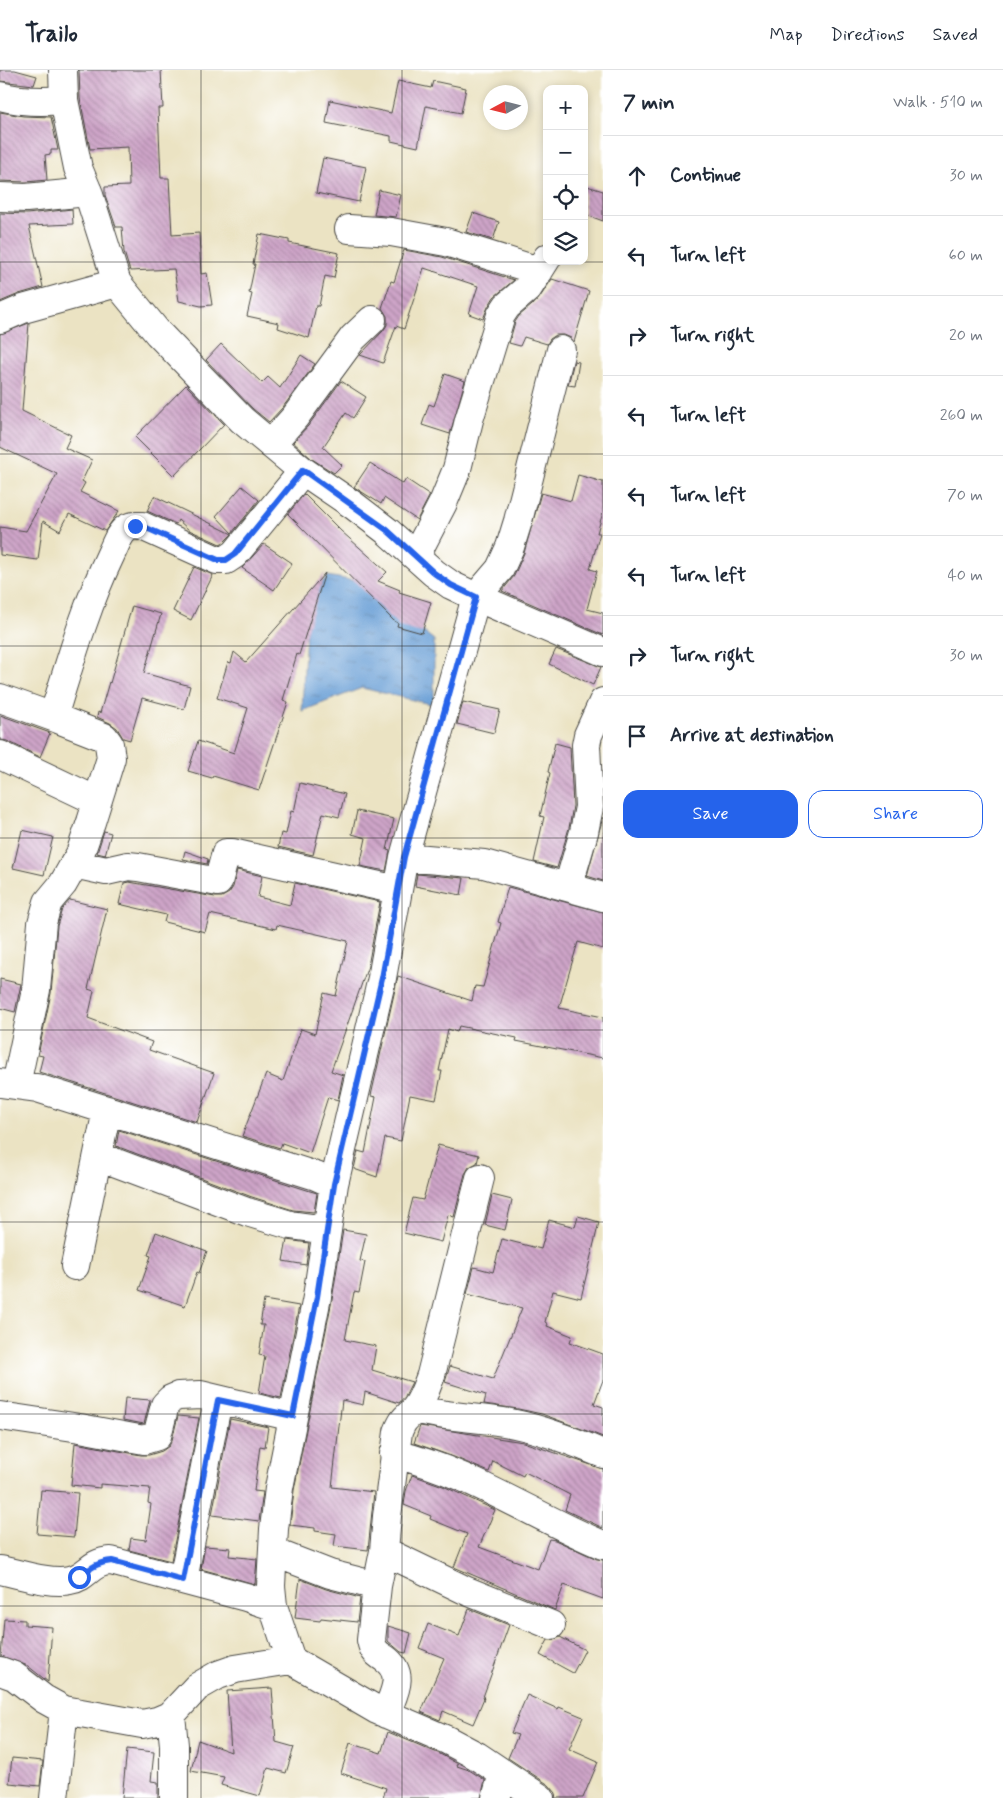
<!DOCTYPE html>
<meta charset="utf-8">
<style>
:root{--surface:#fff;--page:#f6f6f7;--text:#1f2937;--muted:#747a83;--line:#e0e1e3;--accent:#2563eb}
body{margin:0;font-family:Mynerve,sans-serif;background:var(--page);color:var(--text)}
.controls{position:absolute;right:15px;top:15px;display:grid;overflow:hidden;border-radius:10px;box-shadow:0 2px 8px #0003}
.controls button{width:45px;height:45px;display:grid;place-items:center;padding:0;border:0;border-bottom:1px solid var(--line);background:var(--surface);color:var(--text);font:25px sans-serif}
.compass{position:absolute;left:483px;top:15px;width:45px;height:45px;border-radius:50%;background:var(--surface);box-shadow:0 2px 8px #0003;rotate:263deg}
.stop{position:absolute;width:15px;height:15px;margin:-11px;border:4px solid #2563eb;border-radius:50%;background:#fff}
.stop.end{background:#2563eb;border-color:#fff;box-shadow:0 1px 5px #0008}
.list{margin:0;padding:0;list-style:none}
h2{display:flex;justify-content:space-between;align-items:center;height:65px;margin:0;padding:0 20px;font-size:21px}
h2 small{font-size:16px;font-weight:400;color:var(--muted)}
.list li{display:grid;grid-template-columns:32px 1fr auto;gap:15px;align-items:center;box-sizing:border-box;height:80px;padding:0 20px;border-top:1px solid var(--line)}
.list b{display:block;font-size:19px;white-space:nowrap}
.list em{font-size:16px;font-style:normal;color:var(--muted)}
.actions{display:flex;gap:10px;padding:15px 20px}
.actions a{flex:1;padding:11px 0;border:1px solid var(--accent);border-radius:15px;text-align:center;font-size:18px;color:var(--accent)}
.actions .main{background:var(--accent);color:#fff}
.icon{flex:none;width:28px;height:28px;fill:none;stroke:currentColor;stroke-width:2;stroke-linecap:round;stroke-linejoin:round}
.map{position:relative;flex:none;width:603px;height:1728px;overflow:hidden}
header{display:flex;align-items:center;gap:30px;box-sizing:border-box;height:70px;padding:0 25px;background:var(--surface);border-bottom:1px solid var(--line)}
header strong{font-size:24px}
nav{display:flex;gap:28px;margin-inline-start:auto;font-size:18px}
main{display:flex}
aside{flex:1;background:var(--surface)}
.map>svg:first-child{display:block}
</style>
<header>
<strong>Trailo</strong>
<nav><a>Map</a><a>Directions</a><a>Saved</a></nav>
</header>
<main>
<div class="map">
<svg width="603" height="1728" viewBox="0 0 603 1728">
<defs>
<pattern id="water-ripples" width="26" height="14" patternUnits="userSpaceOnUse" patternTransform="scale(1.25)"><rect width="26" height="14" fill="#689ed5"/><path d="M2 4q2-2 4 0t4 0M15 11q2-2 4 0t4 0" fill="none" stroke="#5681ad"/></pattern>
<pattern id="building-back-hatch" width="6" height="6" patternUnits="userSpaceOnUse" patternTransform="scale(1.25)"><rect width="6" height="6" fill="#cea4c8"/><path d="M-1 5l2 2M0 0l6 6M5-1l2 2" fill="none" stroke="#a786a3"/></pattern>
</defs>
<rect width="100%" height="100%" fill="#fff"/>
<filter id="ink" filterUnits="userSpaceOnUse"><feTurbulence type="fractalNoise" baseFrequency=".02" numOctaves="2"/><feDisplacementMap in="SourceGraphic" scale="10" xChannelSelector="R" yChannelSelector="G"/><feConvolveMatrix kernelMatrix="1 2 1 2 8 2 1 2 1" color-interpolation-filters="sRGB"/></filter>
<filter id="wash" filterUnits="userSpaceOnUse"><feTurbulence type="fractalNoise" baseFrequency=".0096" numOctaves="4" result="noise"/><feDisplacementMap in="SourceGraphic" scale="20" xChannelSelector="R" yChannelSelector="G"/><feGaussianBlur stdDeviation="1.12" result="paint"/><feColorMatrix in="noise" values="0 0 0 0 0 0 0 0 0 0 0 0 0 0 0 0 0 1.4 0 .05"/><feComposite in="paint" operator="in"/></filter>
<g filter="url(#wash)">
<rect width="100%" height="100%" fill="#ebe3c3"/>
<path fill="url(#water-ripples)" stroke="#4a6480" d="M 327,506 L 361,512 L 434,570 L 434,635 L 362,618 L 302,641 L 307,537 Z"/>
<g id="blocks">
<path fill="url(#building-back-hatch)" d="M 0,0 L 15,0 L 37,6 L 34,15 L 0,11 Z
M 79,0 L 161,0 L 163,38 L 158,38 L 161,108 L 169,108 L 172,165 L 199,163 L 201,204 L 207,203 L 212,235 L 201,236 L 179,231 L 174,199 L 130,201 L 124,182 L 122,157 L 116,157 L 105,125 L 105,117 L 129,116 L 128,77 L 90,79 L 80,28 Z
M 398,11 L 431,18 L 433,11 L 466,18 L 461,43 L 426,36 L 418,77 L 391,71 L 391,66 L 326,53 L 330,30 L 391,43 Z
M 0,42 L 23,46 L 51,47 L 58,80 L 51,80 L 51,84 L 45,85 L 47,110 L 26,112 L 0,111 Z
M 323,88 L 366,97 L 359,132 L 316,123 Z
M 584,115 L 603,121 L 603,151 L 584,144 Z
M 379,120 L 401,125 L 396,147 L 374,145 Z
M 72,139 L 73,154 L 29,156 L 43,217 L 19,224 L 0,232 L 0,143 L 27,144 Z
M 473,143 L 499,152 L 493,170 L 466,162 Z
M 259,164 L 289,170 L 289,173 L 339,183 L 334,208 L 325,206 L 319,236 L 316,236 L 309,268 L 278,258 L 279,253 L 247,246 L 252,224 L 249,223 L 255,194 L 253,194 Z
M 404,180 L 442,187 L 514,210 L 494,227 L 488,237 L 483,249 L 469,244 L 478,216 L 424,198 L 404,259 L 396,256 L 383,293 L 360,285 L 383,261 L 387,255 L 387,246 L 382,238 L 391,211 L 394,212 Z
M 552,209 L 589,221 L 574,272 L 571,268 L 564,265 L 556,265 L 550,269 L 547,274 L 524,267 L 520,276 L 509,273 L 515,252 L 519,246 L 538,230 Z
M 29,253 L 22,341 L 71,365 L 65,378 L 92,390 L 82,411 L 85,413 L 80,422 L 119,441 L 105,461 L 69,444 L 60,461 L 43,451 L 38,490 L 0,485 L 0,457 L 26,461 L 57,404 L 0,377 L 0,264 Z
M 221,274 L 262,313 L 268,307 L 280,318 L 301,285 L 315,294 L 283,337 L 269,352 L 253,339 L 206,290 Z
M 574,291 L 579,292 L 575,316 L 568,315 Z
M 445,304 L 465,311 L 450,364 L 422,355 L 429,334 L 434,336 Z
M 341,311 L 366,327 L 353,348 L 346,343 L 323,377 L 342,395 L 334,403 L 312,389 L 293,372 L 308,356 Z
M 186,315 L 224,354 L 174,406 L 135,367 Z
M 370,393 L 403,414 L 406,409 L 430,425 L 417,450 L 384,428 L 381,434 L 354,417 Z
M 578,405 L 603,412 L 603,442 L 597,463 L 600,463 L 590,499 L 597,501 L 587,539 L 603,543 L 603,565 L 502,521 L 514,506 L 524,483 L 541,423 L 571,431 Z
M 242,416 L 259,430 L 232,463 L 216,446 Z
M 304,424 L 341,461 L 387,502 L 378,511 L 400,520 L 399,522 L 431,532 L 422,563 L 397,556 L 398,553 L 394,551 L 288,444 Z
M 154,426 L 214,455 L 232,464 L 224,472 L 220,474 L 189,460 L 178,450 L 176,454 L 147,441 Z
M 264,474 L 292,493 L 274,520 L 242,498 Z
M 194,497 L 213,505 L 191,550 L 173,541 Z
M 325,503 L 299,585 L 297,584 L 283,630 L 288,632 L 259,720 L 213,706 L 212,708 L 188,701 L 198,671 L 234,683 L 248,638 L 217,628 L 228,592 L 231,593 L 234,582 L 246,592 Z
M 132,536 L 161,544 L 144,603 L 190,616 L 184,639 L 142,628 L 130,670 L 123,668 L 117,658 L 110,653 L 97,647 L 98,642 L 100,643 L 109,612 L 110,613 Z
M 556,579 L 601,597 L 593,615 L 549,594 Z
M 463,632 L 500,640 L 494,663 L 457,654 Z
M 0,645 L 50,663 L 40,687 L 7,671 L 0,670 Z
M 555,673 L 570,677 L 573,736 L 569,758 L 557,798 L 534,792 L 544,747 L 540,746 L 550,703 L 548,702 Z
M 300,713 L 345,724 L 339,747 L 323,743 L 313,785 L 278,777 L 281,763 L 286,764 L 291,741 L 294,742 Z
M 357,741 L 394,749 L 387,780 L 390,781 L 386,801 L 360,796 L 366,768 L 352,764 Z
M 603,747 L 603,811 L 587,806 Z
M 22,760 L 53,767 L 44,805 L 13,798 Z
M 104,761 L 111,763 L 105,785 L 97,783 Z
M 185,781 L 208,789 L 207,794 L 183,789 Z
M 237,800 L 262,806 L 258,827 L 290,835 L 295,813 L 380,832 L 368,896 L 331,1001 L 343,1005 L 338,1030 L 328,1027 L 310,1083 L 282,1073 L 280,1078 L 242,1066 L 266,1004 L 283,1011 L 301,959 L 315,964 L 324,923 L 336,926 L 348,871 L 277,855 L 276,859 L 210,844 L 205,862 L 164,852 L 166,845 L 119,834 L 124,813 L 129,812 L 215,827 L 222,827 L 229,823 L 233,817 Z
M 417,804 L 464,808 L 461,825 L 415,816 Z
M 508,817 L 603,842 L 603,879 L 578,872 L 559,938 L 603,947 L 603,988 L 516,971 L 517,968 L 459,956 L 457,962 L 448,959 L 439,1001 L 442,1001 L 436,1030 L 410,1025 L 401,1071 L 385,1068 L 377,1107 L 354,1099 L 358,1081 L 365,1083 L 376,1027 L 371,1026 L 398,906 L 472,931 L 475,916 L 483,917 L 501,853 L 498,852 Z
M 70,830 L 107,839 L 88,919 L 94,921 L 88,948 L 152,972 L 149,980 L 214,1003 L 197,1052 L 39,1002 L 43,986 L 38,985 L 51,923 L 57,856 L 62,839 Z
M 0,909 L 21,914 L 15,942 L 0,938 Z
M 119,1060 L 310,1121 L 317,1123 L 314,1142 L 293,1140 L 252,1127 L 116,1076 Z
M 438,1075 L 479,1085 L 477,1093 L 469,1097 L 465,1104 L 454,1147 L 448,1145 L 441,1172 L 404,1163 L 413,1128 L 423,1130 Z
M 492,1125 L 512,1130 L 505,1160 L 485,1155 Z
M 578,1146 L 599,1152 L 581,1228 L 553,1221 L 545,1252 L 548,1254 L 547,1256 L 572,1266 L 570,1272 L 603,1284 L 603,1310 L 594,1334 L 603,1337 L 603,1367 L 542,1344 L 518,1339 L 484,1334 L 486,1325 L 445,1312 L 450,1296 L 493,1309 L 522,1238 L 467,1224 L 474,1197 L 493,1202 L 502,1169 L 541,1179 L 549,1150 L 575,1157 Z
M 343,1160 L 366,1164 L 360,1191 L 365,1192 L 359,1223 L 354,1222 L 345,1270 L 376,1276 L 372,1300 L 412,1312 L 405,1326 L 399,1333 L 365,1322 L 363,1335 L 342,1330 L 332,1417 L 374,1422 L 368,1480 L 334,1476 L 336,1464 L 315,1461 L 315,1458 L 290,1455 L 294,1420 L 332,1230 Z
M 156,1162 L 207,1181 L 199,1203 L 197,1202 L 185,1236 L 139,1220 L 151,1186 L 148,1185 Z
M 287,1170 L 309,1173 L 306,1195 L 283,1191 Z
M 264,1230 L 299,1236 L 281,1328 L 259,1323 L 265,1286 L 259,1285 L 264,1255 L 260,1255 Z
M 125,1328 L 150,1330 L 144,1354 L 123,1350 Z
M 178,1346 L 199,1348 L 171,1491 L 129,1480 L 131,1468 L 146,1470 L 151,1434 L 148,1433 L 150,1418 L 100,1414 L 100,1418 L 71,1415 L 75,1373 L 141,1385 L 149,1385 L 162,1381 L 169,1376 L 172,1370 Z
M 230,1349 L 268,1357 L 265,1377 L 260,1376 L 254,1421 L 263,1422 L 259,1451 L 212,1445 Z
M 420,1356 L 523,1372 L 603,1399 L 603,1458 L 565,1440 L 570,1425 L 525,1402 L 523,1406 L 493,1391 L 489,1402 L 454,1387 L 414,1373 Z
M 412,1405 L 443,1416 L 495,1440 L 479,1477 L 538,1499 L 549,1469 L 555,1470 L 597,1489 L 603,1490 L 603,1529 L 564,1515 L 555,1540 L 454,1497 L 467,1464 L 430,1449 L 431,1446 L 404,1435 L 406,1421 Z
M 41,1420 L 78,1423 L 74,1467 L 37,1464 Z
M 205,1476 L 230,1478 L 229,1486 L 257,1489 L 255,1514 L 201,1499 Z
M 300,1509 L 326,1519 L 360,1528 L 357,1552 L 321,1548 L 320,1551 L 295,1548 Z
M 469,1539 L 509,1555 L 483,1627 L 484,1628 L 473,1654 L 443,1641 L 440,1650 L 421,1642 L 444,1588 L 419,1578 L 428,1554 L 459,1566 Z
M 4,1549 L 25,1550 L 25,1555 L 52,1557 L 48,1612 L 28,1596 L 1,1586 Z
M 388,1556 L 411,1563 L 406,1583 L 401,1582 L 388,1571 Z
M 560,1567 L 585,1580 L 573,1603 L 540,1585 L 548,1570 L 554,1570 Z
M 272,1618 L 276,1672 L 294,1677 L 286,1703 L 268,1698 L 260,1726 L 221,1715 L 224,1707 L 191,1701 L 198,1670 L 231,1682 L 227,1621 Z
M 527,1625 L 558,1639 L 559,1637 L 583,1647 L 569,1679 L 598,1692 L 583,1728 L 555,1728 L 556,1723 L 549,1715 L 508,1688 L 518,1665 L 511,1663 Z
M 388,1662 L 440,1684 L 458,1694 L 457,1696 L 469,1700 L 485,1710 L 481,1728 L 383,1728 L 386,1718 L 341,1703 L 350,1673 L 381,1683 Z
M 127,1679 L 154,1682 L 151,1711 L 158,1712 L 158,1728 L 122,1728 Z
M 12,1688 L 43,1691 L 40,1716 L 9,1713 Z"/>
</g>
</g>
<g filter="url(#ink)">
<use href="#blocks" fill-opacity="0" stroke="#484742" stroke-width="1"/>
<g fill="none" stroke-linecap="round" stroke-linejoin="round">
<g stroke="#484742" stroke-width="30">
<path id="minor" d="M 0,26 C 22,32 42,32 64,30
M 0,127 L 26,128 L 88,122
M 349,159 L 391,162 L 446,172 L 539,201
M 0,249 L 23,239 L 117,213
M 271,374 L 295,347 L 353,268 L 372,250
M 416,485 L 443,433 L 457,399 L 469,350 L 501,245 L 507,236 L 528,218 L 547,188
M 0,628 L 53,647 L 104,667 L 109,674 L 111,688 L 91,752 L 80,784 L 63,814 L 48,832 L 42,853 L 36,920 L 16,1015
M 53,647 C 70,592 86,536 111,484 C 115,476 119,463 127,458 C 131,455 137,456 142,456 L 217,490 L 226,490 L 235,484 L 303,401
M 0,685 L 97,731
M 404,787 L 484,794 L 603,827
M 74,794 L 106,801 L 128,796 L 138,797 L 218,812 L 226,783 L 232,783 L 397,820
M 568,817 L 584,762 L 589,737 L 586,675 L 588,665 L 603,632
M 0,1013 L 37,1018 L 316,1106 L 334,1114
M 98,1086 L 247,1142 L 290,1155 L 327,1160
M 75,1196 L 107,1040
M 415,1339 C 447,1348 482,1347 515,1354 C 545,1360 575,1372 603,1384
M 0,1346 L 80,1358 L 144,1370 L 157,1366 L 165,1335 L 171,1329 L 178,1326 L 201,1325 L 293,1347
M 394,1384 C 469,1401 533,1446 603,1475
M 384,1481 L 467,1521 L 551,1555
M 273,1482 L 330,1504 L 377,1516
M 0,1500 C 20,1504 50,1514 70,1510 C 88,1507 89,1492 111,1491 L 246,1527 L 273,1536
M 183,1510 L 218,1330
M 291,1590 L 377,1640 L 447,1670 L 477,1686 L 540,1728
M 0,1601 L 14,1606 L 44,1629 L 64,1640 L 142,1654 L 157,1651 L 171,1645 L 197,1617 L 218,1605 L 235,1599 L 291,1590 L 273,1536 L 271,1516 L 274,1459 L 279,1418 L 317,1227 L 334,1114 L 382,908 L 404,787 L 476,527 L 500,499 L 510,477 L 518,451 L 561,280
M 386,1644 C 393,1624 407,1604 384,1588 C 376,1583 373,1580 371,1570 L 377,1516 L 384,1481 L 387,1446 L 398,1362 C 404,1347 406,1349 415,1339 C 423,1329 427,1316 431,1305 L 480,1108
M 171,1645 L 174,1675 L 174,1728
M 54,1728 L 64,1640
M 496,1728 L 503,1704"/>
</g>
<g stroke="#484742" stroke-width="30">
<path id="major" d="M 63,0 L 64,30 L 78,98 L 88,122 L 117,213 L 158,263 L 242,350 L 303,401 L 353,435 L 387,461 L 434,503 L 451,515 L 476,527 L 603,582"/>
</g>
<use href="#minor" stroke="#fff" stroke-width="28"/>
<use href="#major" stroke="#fff" stroke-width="28"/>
</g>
</g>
<g fill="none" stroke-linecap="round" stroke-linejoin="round" filter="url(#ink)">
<path stroke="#2563eb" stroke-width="6" d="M 79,1507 C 90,1499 97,1492 112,1491 L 183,1510 L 218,1330 L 293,1346 L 317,1227 L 334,1114 L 382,908 L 404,787 L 476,527 L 451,515 L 434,503 L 387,460 L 303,400 L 235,484 L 226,490 L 218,490 L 142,456 L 135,456"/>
</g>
<path fill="none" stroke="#2b2b2b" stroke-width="1" stroke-opacity="0.55" d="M 201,0 L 201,1728M 402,0 L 402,1728M 0,192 L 603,192M 0,384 L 603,384M 0,576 L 603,576M 0,768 L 603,768M 0,960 L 603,960M 0,1152 L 603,1152M 0,1344 L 603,1344M 0,1536 L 603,1536"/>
</svg>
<div class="controls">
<button>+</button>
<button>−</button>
<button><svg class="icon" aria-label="locate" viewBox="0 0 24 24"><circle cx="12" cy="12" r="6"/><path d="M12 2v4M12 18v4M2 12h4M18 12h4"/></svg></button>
<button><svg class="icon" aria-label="layers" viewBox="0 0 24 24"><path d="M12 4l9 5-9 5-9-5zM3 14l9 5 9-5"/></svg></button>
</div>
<svg class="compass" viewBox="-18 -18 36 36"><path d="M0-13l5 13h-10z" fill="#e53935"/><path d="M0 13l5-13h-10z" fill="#747a83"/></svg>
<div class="stop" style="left:79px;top:1507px"></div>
<div class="stop end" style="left:135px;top:456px"></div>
</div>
<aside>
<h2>7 min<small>Walk · 510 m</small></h2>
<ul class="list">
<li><svg class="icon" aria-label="ahead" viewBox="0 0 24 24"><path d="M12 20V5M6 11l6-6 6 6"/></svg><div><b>Continue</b></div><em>30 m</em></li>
<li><svg class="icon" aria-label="left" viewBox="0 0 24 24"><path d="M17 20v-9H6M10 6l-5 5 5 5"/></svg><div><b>Turn left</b></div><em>60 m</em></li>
<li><svg class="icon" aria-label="right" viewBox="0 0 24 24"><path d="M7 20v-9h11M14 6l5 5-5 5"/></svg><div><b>Turn right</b></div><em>20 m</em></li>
<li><svg class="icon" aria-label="left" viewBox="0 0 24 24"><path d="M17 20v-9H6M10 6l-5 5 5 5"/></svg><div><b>Turn left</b></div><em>260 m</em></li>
<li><svg class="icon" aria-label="left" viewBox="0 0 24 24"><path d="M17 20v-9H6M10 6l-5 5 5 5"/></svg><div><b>Turn left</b></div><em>70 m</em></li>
<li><svg class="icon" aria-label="left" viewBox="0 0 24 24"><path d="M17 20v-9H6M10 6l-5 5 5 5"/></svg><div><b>Turn left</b></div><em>40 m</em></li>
<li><svg class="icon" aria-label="right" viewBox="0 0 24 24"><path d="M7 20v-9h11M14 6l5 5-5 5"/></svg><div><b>Turn right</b></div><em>30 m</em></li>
<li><svg class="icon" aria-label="arrive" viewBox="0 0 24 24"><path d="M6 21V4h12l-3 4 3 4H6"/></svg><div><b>Arrive at destination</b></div></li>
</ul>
<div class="actions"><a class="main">Save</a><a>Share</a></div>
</aside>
</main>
